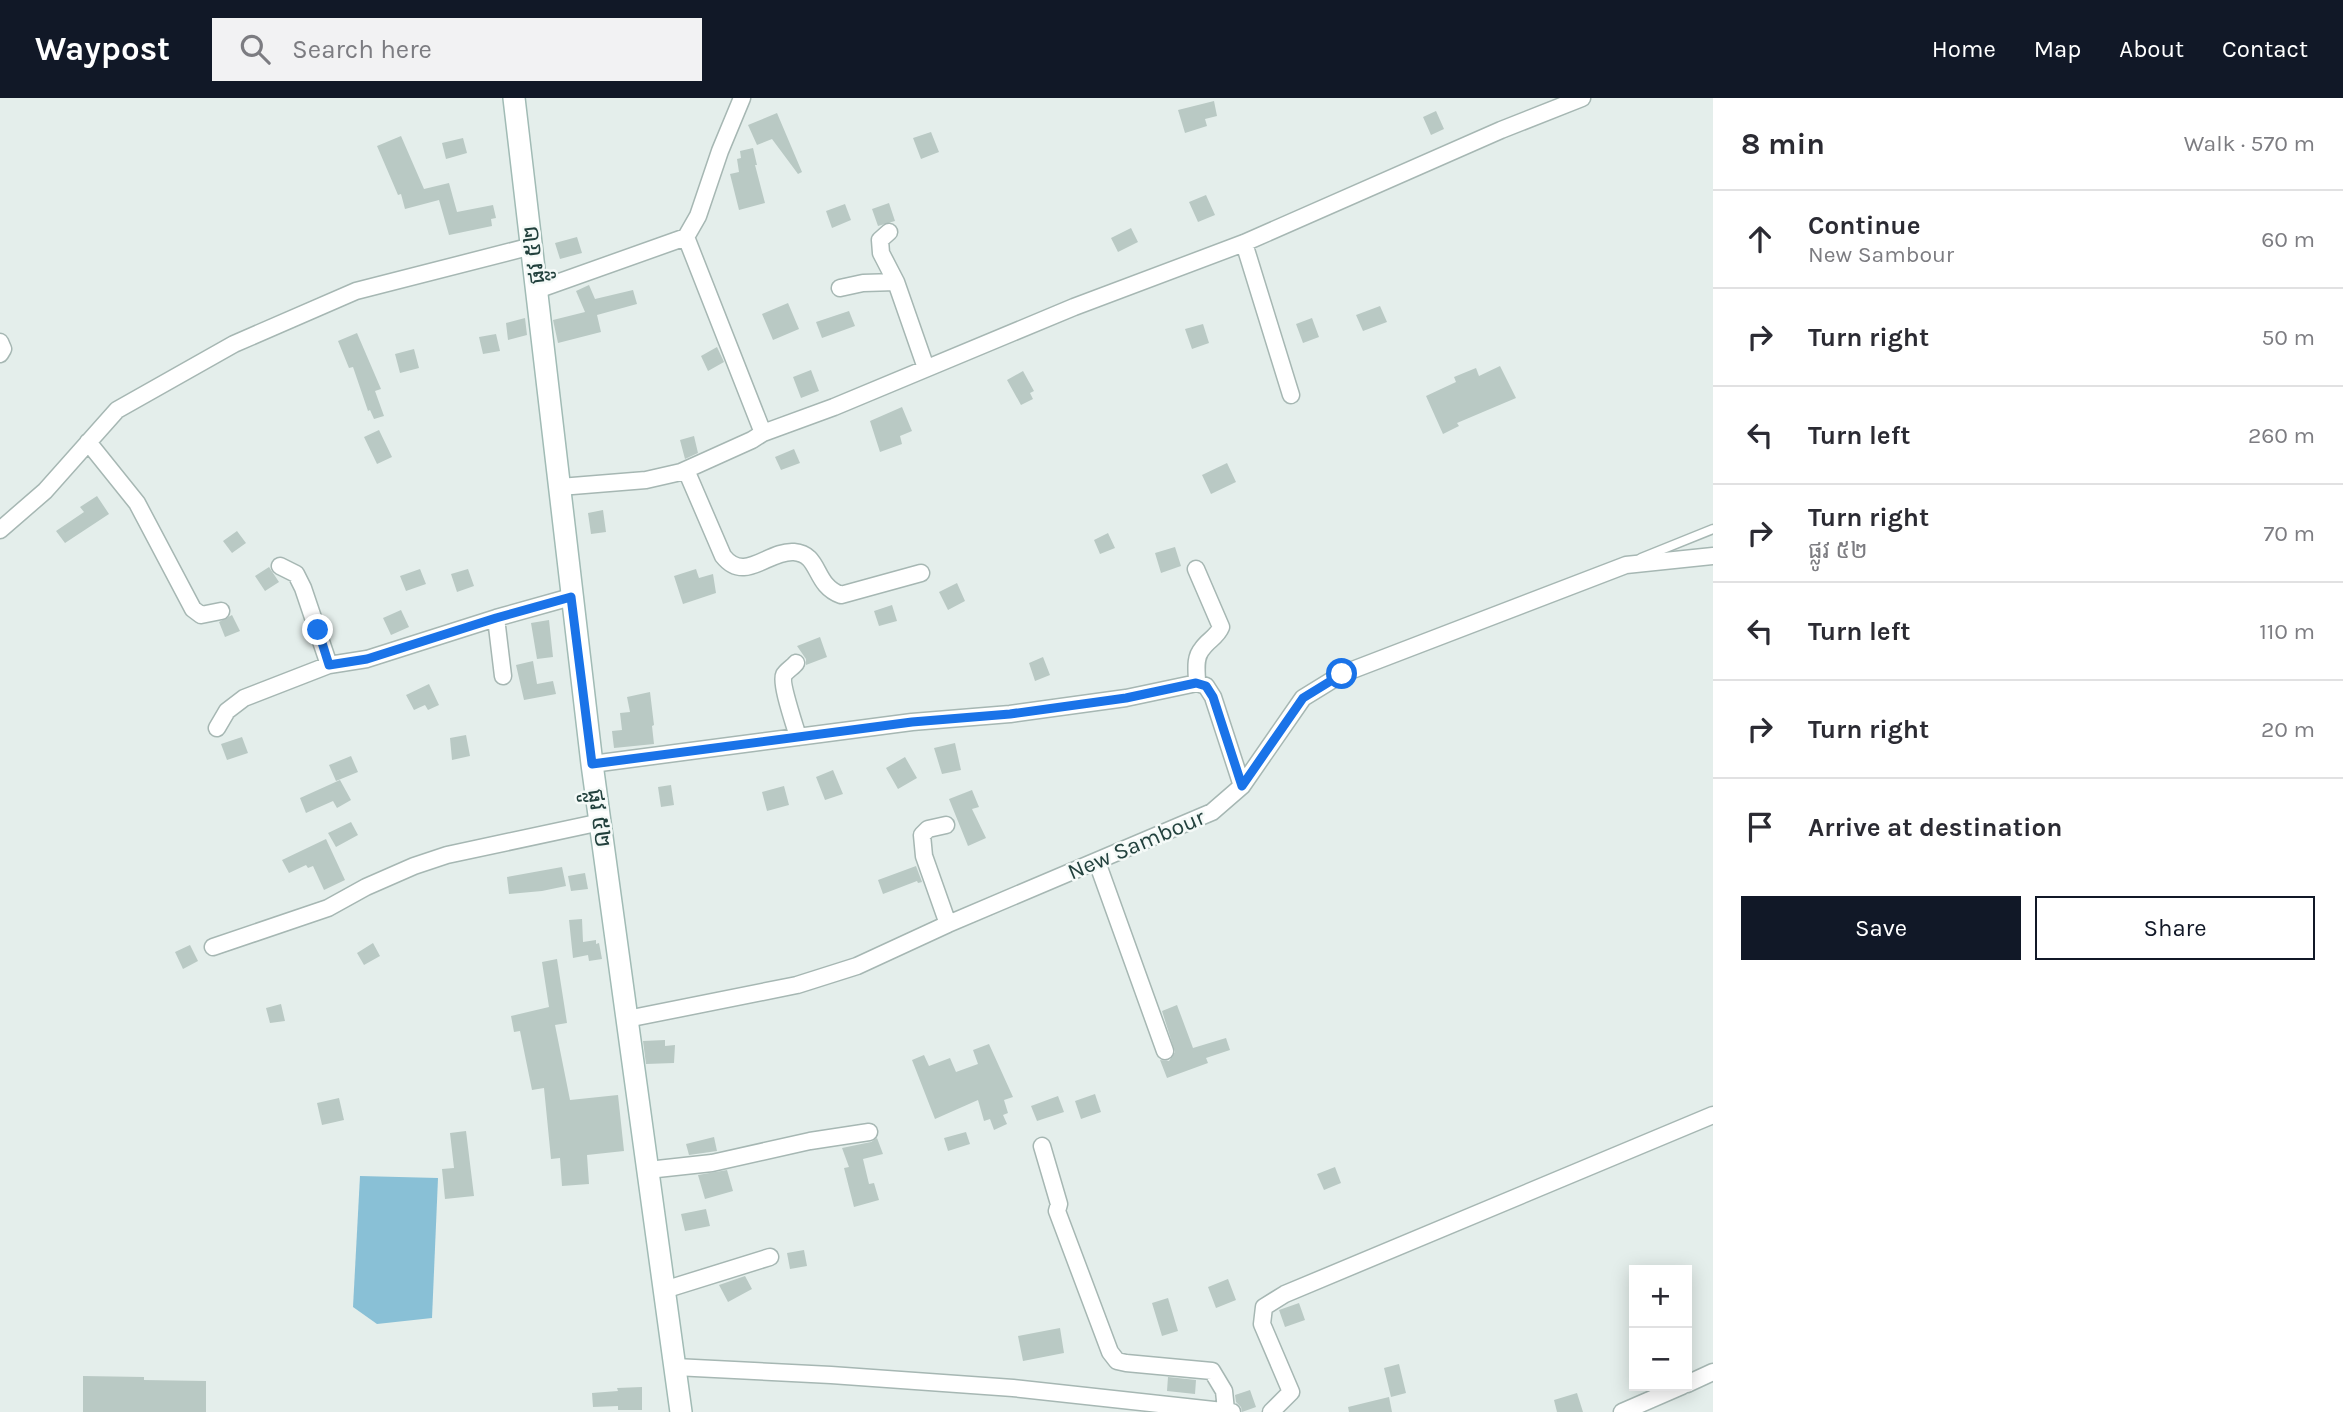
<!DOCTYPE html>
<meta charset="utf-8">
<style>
:root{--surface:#fff;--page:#f2f2f3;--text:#2b2b33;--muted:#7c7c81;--line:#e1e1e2;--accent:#111827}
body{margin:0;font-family:Karla,"Noto Sans Khmer",sans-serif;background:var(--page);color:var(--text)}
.controls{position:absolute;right:21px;bottom:21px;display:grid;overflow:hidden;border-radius:0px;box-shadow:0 4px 18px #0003}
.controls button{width:63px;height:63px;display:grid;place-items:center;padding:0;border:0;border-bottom:2px solid var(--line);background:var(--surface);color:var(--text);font:35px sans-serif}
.stop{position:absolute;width:21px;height:21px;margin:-16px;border:5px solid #1a73e8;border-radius:50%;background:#fff}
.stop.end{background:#1a73e8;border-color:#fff;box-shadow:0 2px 7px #0008}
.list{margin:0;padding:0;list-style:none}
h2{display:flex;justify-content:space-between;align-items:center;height:91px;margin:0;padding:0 28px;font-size:30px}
h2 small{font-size:23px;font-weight:400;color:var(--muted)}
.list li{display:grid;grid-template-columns:46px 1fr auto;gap:21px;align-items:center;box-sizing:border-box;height:98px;padding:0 28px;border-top:2px solid var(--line)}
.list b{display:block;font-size:26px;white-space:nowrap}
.list p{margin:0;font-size:23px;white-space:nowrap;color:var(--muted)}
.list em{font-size:23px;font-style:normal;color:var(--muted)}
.actions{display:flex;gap:14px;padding:21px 28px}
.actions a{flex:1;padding:16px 0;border:2px solid var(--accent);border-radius:0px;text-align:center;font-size:24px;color:var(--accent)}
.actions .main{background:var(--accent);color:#fff}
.icon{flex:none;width:38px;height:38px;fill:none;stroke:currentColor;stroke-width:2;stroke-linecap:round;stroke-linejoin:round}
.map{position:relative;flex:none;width:1713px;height:1314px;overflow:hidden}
header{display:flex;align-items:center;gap:42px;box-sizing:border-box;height:98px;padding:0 35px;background:var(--accent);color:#fff}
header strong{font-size:33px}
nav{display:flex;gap:38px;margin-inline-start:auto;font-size:24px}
.search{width:490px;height:63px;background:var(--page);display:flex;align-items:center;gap:18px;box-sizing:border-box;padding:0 24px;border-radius:0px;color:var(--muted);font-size:26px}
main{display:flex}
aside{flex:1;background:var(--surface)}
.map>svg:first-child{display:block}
</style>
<header>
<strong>Waypost</strong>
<div class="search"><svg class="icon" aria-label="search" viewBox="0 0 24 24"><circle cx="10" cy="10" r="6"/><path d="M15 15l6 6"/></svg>Search here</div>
<nav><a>Home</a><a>Map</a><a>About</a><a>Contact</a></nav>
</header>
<main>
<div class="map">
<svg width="1713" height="1314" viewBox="0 0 1713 1314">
<rect width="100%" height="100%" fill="#e4eeeb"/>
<path fill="#89c0d6" d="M 360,1078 L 438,1080 L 432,1220 L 377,1226 L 353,1209 Z"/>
<path fill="#b9c9c4" d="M 1214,3 L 1217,18 L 1205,21 L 1207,28 L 1185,35 L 1178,12 Z
M 1436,13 L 1444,31 L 1431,37 L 1423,19 Z
M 777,15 L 802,74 L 798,76 L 772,41 L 757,47 L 748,27 Z
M 931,34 L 939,54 L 921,61 L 913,40 Z
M 401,38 L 424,91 L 449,85 L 457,114 L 493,107 L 496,120 L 491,121 L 492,128 L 449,137 L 439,102 L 405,111 L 401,96 L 398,97 L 377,48 Z
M 463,40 L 467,55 L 446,61 L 442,45 Z
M 753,50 L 757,67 L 755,67 L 765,105 L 739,112 L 730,76 L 739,74 L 737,61 L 741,60 L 740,53 Z
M 1206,97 L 1215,117 L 1198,124 L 1189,104 Z
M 889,105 L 895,123 L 878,128 L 872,111 Z
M 845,106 L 851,122 L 832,130 L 826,113 Z
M 1131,130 L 1138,144 L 1118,154 L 1111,140 Z
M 577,139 L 582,155 L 560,161 L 555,145 Z
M 589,187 L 595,201 L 633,192 L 637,206 L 597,217 L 601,234 L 558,245 L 553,222 L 585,214 L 576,193 Z
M 788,205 L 799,231 L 773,242 L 762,216 Z
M 1380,208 L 1387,224 L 1363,233 L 1356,217 Z
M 849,213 L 855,228 L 822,240 L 816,224 Z
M 525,220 L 527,237 L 508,242 L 506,225 Z
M 1312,220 L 1319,239 L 1303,245 L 1296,226 Z
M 1203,226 L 1209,245 L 1192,251 L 1185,231 Z
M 357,235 L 381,291 L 375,293 L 384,318 L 374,321 L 370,312 L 368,313 L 353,269 L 349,270 L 338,243 Z
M 496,236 L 500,253 L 483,256 L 479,239 Z
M 717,249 L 724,264 L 708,273 L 701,258 Z
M 414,251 L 419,270 L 400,275 L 395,256 Z
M 1500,268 L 1516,300 L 1457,325 L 1459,328 L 1443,336 L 1426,298 L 1456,284 L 1454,279 L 1476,270 L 1479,278 Z
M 811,272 L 819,293 L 801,300 L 793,279 Z
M 1023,273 L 1034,293 L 1030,295 L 1033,301 L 1021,307 L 1007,282 Z
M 902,309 L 912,333 L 900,338 L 902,346 L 880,354 L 870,323 Z
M 379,332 L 392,359 L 377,366 L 364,339 Z
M 694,338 L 698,355 L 685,361 L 680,342 Z
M 794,351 L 800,365 L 781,372 L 775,359 Z
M 1227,365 L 1236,384 L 1211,396 L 1202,377 Z
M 97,398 L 109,416 L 65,445 L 56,433 L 84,414 L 80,409 Z
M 603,412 L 606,434 L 591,436 L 588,415 Z
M 237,433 L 246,445 L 232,455 L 223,443 Z
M 1108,435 L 1115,450 L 1100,456 L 1094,442 Z
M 1175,449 L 1181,468 L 1161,475 L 1155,455 Z
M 269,469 L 279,484 L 265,493 L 255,478 Z
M 420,471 L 426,486 L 406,493 L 400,478 Z
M 468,471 L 474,488 L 457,494 L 451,476 Z
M 696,471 L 699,480 L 713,476 L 716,495 L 683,506 L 674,478 Z
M 957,485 L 965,503 L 948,512 L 939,494 Z
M 892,507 L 897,523 L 879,528 L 874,513 Z
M 401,512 L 409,529 L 391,537 L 383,520 Z
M 232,517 L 240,533 L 225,539 L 219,524 Z
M 549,522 L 553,559 L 537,561 L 531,525 Z
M 820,539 L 827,559 L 806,567 L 806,561 L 797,548 Z
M 1043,559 L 1050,577 L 1035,583 L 1029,565 Z
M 533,563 L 537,586 L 553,583 L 556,596 L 524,602 L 516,567 Z
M 429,586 L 439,607 L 428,612 L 425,607 L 414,612 L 406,597 Z
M 650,594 L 654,627 L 652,628 L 654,646 L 614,650 L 612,633 L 622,632 L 620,615 L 630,614 L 627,599 Z
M 466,637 L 470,658 L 452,662 L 450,640 Z
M 242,639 L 248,655 L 227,662 L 221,646 Z
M 955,645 L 961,672 L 942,676 L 934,650 Z
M 351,658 L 358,674 L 336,683 L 329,667 Z
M 905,659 L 917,680 L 898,691 L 886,670 Z
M 833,672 L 843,696 L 825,702 L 816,679 Z
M 340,682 L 351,702 L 337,710 L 333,703 L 306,715 L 300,700 Z
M 671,687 L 674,707 L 661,709 L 658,689 Z
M 784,688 L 789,707 L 767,713 L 762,694 Z
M 972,692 L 979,709 L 972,711 L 986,740 L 968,748 L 949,701 Z
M 351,724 L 358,737 L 336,749 L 328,735 Z
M 326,741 L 345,782 L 324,792 L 313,768 L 308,770 L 306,767 L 289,775 L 282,762 Z
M 916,768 L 922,784 L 918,785 L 917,783 L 883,796 L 878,782 Z
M 562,769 L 566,788 L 542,793 L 509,796 L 507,779 Z
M 585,775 L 588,791 L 571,793 L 568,778 Z
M 582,821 L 583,844 L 596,842 L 596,846 L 599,845 L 602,861 L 589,863 L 588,857 L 573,860 L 569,822 Z
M 373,845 L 380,858 L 364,867 L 357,855 Z
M 190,847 L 198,863 L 183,871 L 175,854 Z
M 557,861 L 567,925 L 555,927 L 570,1002 L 618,997 L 624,1053 L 587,1057 L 589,1086 L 562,1088 L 560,1060 L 551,1061 L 544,990 L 532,992 L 520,933 L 514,934 L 511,918 L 549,909 L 542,864 Z
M 281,906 L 285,923 L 270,925 L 266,910 Z
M 1177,907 L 1193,950 L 1226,940 L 1230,952 L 1206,960 L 1208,965 L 1167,980 L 1160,962 L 1169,963 L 1175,954 L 1162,913 Z
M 665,942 L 665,948 L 675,947 L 674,965 L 646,966 L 643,943 Z
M 989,946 L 1013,999 L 1004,1002 L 1008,1015 L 1003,1017 L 1007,1026 L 994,1032 L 990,1021 L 984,1023 L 978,1002 L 935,1021 L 912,962 L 924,957 L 929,968 L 950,960 L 956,974 L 978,966 L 973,952 Z
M 1095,996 L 1101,1014 L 1081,1021 L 1075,1003 Z
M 1058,998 L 1064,1014 L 1037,1023 L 1031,1008 Z
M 339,1000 L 344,1022 L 322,1027 L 317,1005 Z
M 466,1033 L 474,1098 L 445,1101 L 442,1071 L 454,1070 L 450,1035 Z
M 966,1034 L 970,1046 L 948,1053 L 944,1040 Z
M 714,1039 L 717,1053 L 689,1057 L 686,1046 Z
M 877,1040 L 883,1056 L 863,1061 L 869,1086 L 874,1085 L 879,1102 L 854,1109 L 844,1070 L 849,1069 L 842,1050 L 871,1044 Z
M 1335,1069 L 1341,1085 L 1324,1092 L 1317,1076 Z
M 727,1072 L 733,1093 L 705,1101 L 698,1077 Z
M 706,1111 L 710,1128 L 685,1133 L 681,1116 Z
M 804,1152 L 807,1168 L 790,1171 L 787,1155 Z
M 745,1178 L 752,1191 L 728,1204 L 719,1187 Z
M 1228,1181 L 1236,1202 L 1216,1210 L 1208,1189 Z
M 1168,1200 L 1178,1233 L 1162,1238 L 1152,1205 Z
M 1299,1205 L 1305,1222 L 1285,1229 L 1279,1212 Z
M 1060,1230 L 1064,1255 L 1023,1263 L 1018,1238 Z
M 1399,1266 L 1406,1295 L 1391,1299 L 1384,1270 Z
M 83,1278 L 144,1279 L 144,1282 L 206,1283 L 206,1314 L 83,1314 Z
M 1168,1279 L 1196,1282 L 1195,1296 L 1167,1293 Z
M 642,1289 L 642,1312 L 618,1312 L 618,1308 L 593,1309 L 592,1295 L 618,1293 L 617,1290 Z
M 1250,1292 L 1256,1309 L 1242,1314 L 1241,1309 L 1236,1304 L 1235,1297 Z
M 1577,1295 L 1583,1314 L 1557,1314 L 1554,1302 Z
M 1389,1299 L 1392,1314 L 1349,1314 L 1348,1309 Z"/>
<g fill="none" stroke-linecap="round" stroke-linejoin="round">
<g stroke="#a6b7b3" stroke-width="11">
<path id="lane" d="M 1641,460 L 1713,431"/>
</g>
<g stroke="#a6b7b3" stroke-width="19">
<path id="street" d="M 889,134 L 880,142 L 881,155 L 896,184 L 926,270
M 686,139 L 763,335
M 1244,145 L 1291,297
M 840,190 L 863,185 L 896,184
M 537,192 L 686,139 L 698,118 L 720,53 L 742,0
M 0,244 L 3,251 L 0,256
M 88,344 L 137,405 L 193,511 L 201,517 L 221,513
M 686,372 L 723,458 C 745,486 768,452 794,454 C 821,456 813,487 841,497 L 921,475
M 560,389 L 646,382 L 681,374 L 752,342 L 763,335 L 834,309 L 1074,209 L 1244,145 L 1501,32 L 1582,0
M 0,432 L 45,393 L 117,312 L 234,246 L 356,193 L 532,148
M 280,468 L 296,476 L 303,490 L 329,567
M 1196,471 L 1221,529 C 1217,539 1208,542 1202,551 C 1194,560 1197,574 1197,585
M 496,520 L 503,578
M 796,565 C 793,569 786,573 784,577 C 780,585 795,628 798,639
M 217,630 L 227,613 L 244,600 L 329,567 L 367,561 L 496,520 L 571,499
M 592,666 L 912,624 L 1010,616 L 1126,600 L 1197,585 L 1206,588 L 1213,599 L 1242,688
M 946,727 L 928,731 L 922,737 L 924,758 L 948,826
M 1097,764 L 1165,953
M 213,849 L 328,810 L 366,789 L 414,768 L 447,757 L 601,724
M 627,921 L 797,887 L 857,868 L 948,826 L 1212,714 L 1242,688 L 1303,600 L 1342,576 L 1626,467 L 1713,458
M 1042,1048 L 1059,1106 L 1057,1113 L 1110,1254 L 1117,1263 L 1126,1265 L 1212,1273 L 1224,1293 L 1226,1312
M 648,1072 L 712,1065 L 810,1043 L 869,1034
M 664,1192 L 770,1159
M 675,1269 L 831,1277 L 1013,1290 L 1232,1314
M 1687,1286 L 1713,1274
M 1271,1314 L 1291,1294 L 1262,1226 L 1264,1209 L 1285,1196 L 1713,1017
M 1622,1314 L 1682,1288"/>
</g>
<g stroke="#a1bbb5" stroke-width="24">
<path id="secondary" d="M 514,0 L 592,666 L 681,1314"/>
</g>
<use href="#lane" stroke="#fff" stroke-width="8"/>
<use href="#street" stroke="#fff" stroke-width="16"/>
<use href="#secondary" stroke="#fff" stroke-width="21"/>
</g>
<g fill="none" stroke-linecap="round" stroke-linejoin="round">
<path stroke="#1a73e8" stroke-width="9" d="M 318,532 L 329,567 L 367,561 L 496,520 L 571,499 L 592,666 L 912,624 L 1010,616 L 1126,600 L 1196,585 L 1206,588 L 1213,599 L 1242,688 L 1303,600 L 1342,576"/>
</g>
<g text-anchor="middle" stroke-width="5" stroke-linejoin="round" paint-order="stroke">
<g font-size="23" fill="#22413d" stroke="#f5faf8">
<text transform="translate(533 157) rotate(-97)" y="8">ផ្លូវ ៥២</text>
<text transform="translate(600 720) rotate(82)" y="8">ផ្លូវ ៥២</text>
<text transform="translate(1136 746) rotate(-23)" y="8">New Sambour</text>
</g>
</g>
</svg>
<div class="controls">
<button>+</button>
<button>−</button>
</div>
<div class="stop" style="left:1342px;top:576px"></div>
<div class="stop end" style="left:318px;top:532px"></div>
</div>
<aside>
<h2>8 min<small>Walk · 570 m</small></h2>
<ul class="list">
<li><svg class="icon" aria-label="ahead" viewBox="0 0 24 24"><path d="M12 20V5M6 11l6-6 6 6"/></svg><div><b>Continue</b><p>New Sambour</p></div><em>60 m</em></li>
<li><svg class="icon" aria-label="right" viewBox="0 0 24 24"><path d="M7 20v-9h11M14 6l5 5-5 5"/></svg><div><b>Turn right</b></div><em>50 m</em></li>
<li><svg class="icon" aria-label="left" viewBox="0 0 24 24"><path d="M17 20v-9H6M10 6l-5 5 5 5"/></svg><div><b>Turn left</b></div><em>260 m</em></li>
<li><svg class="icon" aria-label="right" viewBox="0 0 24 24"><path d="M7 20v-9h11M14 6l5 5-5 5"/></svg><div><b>Turn right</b><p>ផ្លូវ ៥២</p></div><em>70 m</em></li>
<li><svg class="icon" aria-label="left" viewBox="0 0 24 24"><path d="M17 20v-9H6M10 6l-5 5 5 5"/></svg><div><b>Turn left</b></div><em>110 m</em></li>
<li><svg class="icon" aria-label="right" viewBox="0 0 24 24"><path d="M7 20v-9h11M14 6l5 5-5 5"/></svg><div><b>Turn right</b></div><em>20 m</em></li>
<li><svg class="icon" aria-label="arrive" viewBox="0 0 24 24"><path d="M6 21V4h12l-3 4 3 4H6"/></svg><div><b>Arrive at destination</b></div></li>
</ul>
<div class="actions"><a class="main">Save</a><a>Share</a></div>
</aside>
</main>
